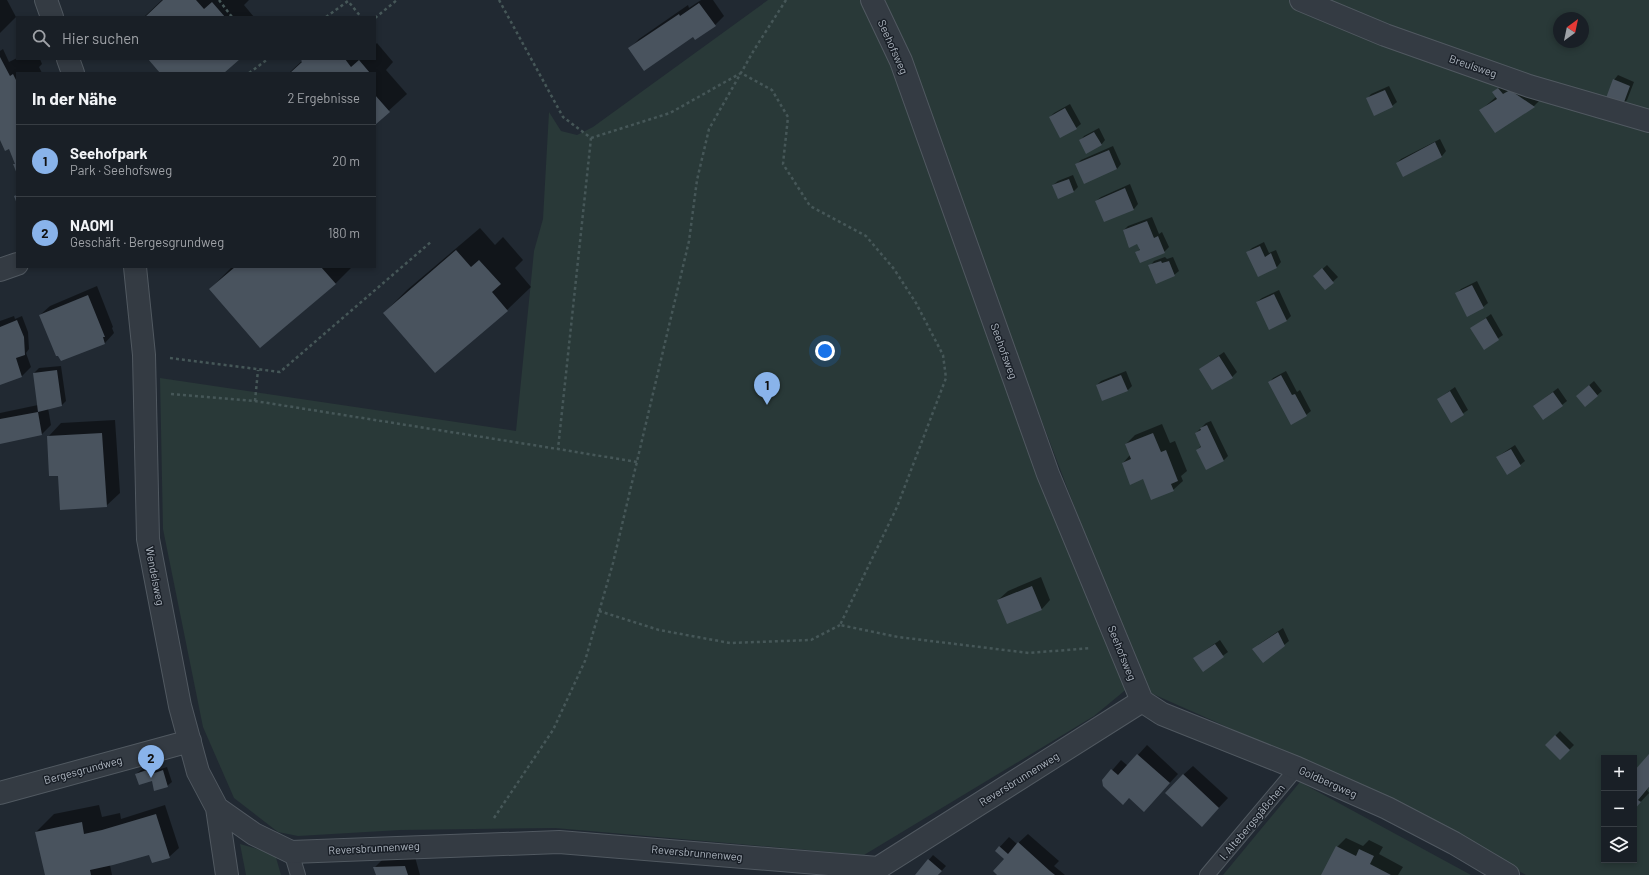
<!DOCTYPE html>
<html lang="de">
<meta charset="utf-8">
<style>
:root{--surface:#191f26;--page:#22272e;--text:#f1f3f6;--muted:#9fa2a7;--line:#373d43;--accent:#89b3ea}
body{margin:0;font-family:Barlow,sans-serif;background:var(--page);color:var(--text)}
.controls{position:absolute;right:12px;bottom:12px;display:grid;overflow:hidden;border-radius:0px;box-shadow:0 2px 6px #0003}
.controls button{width:36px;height:36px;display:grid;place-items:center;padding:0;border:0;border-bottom:1px solid var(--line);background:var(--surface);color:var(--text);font:20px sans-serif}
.compass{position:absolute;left:1553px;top:12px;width:36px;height:36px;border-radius:50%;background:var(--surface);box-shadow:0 2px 6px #0003;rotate:33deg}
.you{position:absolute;left:825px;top:351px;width:14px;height:14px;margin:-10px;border:3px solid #fff;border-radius:50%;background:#1a73e8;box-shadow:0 0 0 6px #1a73e833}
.badge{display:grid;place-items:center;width:26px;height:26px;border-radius:50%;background:var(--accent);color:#111;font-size:13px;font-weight:700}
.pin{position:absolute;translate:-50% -33px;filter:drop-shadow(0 1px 2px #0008)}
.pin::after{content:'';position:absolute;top:21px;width:14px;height:12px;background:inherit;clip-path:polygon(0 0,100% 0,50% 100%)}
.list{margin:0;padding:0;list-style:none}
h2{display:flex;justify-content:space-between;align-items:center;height:52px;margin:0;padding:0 16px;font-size:17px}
h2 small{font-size:13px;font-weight:400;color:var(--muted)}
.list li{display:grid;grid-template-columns:26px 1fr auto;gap:12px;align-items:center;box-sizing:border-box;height:72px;padding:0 16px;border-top:1px solid var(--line)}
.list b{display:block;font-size:15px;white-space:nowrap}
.list p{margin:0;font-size:13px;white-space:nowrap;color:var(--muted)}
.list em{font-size:13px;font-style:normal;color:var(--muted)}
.icon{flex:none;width:22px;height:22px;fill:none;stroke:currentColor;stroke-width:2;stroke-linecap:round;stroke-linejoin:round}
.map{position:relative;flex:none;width:1649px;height:875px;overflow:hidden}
.search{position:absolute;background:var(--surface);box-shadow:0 2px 6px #0003;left:16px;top:16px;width:360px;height:44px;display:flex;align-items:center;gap:10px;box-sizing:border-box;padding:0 14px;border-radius:0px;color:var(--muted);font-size:15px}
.panel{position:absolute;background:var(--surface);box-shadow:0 2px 6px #0003;left:16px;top:72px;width:360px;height:196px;border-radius:0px}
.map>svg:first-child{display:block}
</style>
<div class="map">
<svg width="1649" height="875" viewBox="0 0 1649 875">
<rect width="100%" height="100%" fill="#212932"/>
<path fill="#293938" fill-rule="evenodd" d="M 768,0 L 864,0 L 908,99 L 1129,687 L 1094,716 L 864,855 L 555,828 L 400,830 L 298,836 L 278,832 L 234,798 L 203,727 L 163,529 L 160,378 L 516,431 L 534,251 L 543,219 L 549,112 L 561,131 L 577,135 L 593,127 Z
M 882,0 L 1649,0 L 1649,875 L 1526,875 L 1382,796 L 1144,690 ZM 1559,18 L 1583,18 L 1583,42 L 1559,42 ZM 1604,758 L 1634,758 L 1634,860 L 1604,860 Z
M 1300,782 L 1471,875 L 1223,875 Z
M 240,844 L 275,854 L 281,875 L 246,875 Z"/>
<path fill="#0007" d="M 0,0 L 7,0 L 16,17 L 0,33 Z
M 162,0 L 249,0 L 244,5 L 254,17 L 144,17 Z
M 701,0 L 713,0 L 724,16 L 715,25 L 693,36 L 629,49 L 639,39 L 688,5 L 689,8 Z
M 377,43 L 393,62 L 386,70 L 407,94 L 375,123 L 375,73 L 289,73 L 304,59 L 375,59 L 375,45 Z
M 3,49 L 9,62 L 17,58 L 40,59 L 42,64 L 39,67 L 42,73 L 17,73 L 17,172 L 14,165 L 16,163 L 10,147 L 0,138 L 0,51 Z
M 1618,75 L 1634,82 L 1627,100 L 1623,104 L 1614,80 Z
M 1503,83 L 1543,97 L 1534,106 L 1481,110 L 1497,96 L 1494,92 Z
M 1389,86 L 1397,102 L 1392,106 L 1367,99 L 1371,94 Z
M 1070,104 L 1081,124 L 1076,128 L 1050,117 L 1054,113 Z
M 1099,128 L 1105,140 L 1101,145 L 1080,141 L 1084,136 Z
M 1440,139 L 1446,151 L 1442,156 L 1404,176 L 1397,163 L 1401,159 Z
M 1113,146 L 1121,164 L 1117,169 L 1076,165 L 1081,160 Z
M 1073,175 L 1078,187 L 1073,192 L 1053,185 L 1058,181 Z
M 1130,184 L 1138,204 L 1134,209 L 1096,201 L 1101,197 Z
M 1152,217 L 1159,234 L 1162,232 L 1169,247 L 1164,252 L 1137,252 L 1140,249 L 1138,243 L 1124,230 L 1128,226 Z
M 480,228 L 495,245 L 503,237 L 523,260 L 515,268 L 531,287 L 507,310 L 435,372 L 384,313 L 407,290 Z
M 1264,242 L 1269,253 L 1276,250 L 1281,262 L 1277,267 L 1258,275 L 1248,252 L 1252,248 Z
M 1165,257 L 1167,259 L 1173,257 L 1179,271 L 1174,275 L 1150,266 L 1154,261 Z
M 1327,265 L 1338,277 L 1325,289 L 1319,272 Z
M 232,267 L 352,267 L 335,284 L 210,289 Z
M 1477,281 L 1488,303 L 1483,307 L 1456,294 L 1461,289 Z
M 97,286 L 113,327 L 112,328 L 114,333 L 105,343 L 61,360 L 40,315 L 50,306 Z
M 1279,290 L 1291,316 L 1286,321 L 1257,302 L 1262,298 Z
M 1491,314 L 1503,335 L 1484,348 L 1472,328 Z
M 14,316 L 15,319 L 22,316 L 28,332 L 29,349 L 26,353 L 31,367 L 22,376 L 0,384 L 0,321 Z
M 1224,352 L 1237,372 L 1232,377 L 1200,369 Z
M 61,366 L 66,401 L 62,405 L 48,408 L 51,425 L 42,434 L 0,443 L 0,413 L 38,405 L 34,373 L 39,368 Z
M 1126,371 L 1132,386 L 1128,390 L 1097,385 L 1101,381 Z
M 1286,371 L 1297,392 L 1300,390 L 1311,411 L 1306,415 L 1269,383 L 1273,378 Z
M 1594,381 L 1602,391 L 1585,406 L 1577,396 Z
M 1455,387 L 1468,410 L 1452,421 L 1438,399 Z
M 1558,388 L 1567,401 L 1544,419 L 1534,406 Z
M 115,420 L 120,493 L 106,506 L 59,475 L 48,437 L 61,423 Z
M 1211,421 L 1228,456 L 1223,461 L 1197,450 L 1201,446 L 1196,433 L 1206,423 Z
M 1162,424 L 1170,443 L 1175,441 L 1187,471 L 1181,476 L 1183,481 L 1173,490 L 1144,478 L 1123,463 L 1130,455 L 1126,444 L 1135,435 Z
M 1515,445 L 1525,461 L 1520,465 L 1497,457 Z
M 1041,577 L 1050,600 L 1041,610 L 998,600 L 1008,591 Z
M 1283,628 L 1289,641 L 1284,645 L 1258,645 Z
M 1220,640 L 1228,652 L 1203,670 L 1194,658 Z
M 1560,731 L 1574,745 L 1560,759 L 1546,745 Z
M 1147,745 L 1178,774 L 1153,801 L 1130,797 L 1103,781 L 1121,760 L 1128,766 Z
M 1649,755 L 1649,787 L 1647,790 L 1649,793 L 1634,809 L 1634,772 Z
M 152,766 L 154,771 L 167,767 L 172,782 L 167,786 L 136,774 L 141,770 Z
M 1193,766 L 1228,798 L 1211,816 L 1183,775 Z
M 99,805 L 102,817 L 120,813 L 121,819 L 165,805 L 179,848 L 169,857 L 150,853 L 110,865 L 112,875 L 46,875 L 36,832 L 54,814 Z
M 1028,834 L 1059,861 L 1054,866 L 1065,875 L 999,875 L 1005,859 L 996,851 L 1009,837 L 1017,844 Z
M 1346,838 L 1363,846 L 1369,840 L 1383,847 L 1379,854 L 1403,867 L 1398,875 L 1322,875 L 1337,847 Z
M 933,855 L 946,866 L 938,875 L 916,875 Z
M 415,857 L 420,875 L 377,875 L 375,867 L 384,858 Z"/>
<path fill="#49535e" d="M 163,0 L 196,0 L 204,9 L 212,2 L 225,17 L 145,17 Z
M 699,3 L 716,26 L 695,40 L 693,37 L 644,71 L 628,48 L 679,14 L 680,16 Z
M 0,57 L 10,76 L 13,74 L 17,82 L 16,90 L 17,92 L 17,174 L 13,164 L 15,164 L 9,149 L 5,151 L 0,140 Z
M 148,59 L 240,59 L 224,73 L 160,73 Z
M 303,59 L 345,59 L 351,67 L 359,60 L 370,73 L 290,73 L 302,62 L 301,61 Z
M 1613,79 L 1630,86 L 1623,105 L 1606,98 Z
M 1498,88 L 1503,94 L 1510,90 L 1535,107 L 1495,133 L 1479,110 L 1497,99 L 1492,92 Z
M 1385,90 L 1393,107 L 1374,116 L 1366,98 Z
M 375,95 L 390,112 L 375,125 Z
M 1065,108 L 1077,129 L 1060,138 L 1049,117 Z
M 1094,132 L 1102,145 L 1086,154 L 1079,140 Z
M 1435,142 L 1442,157 L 1403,177 L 1396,163 Z
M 1109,150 L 1117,169 L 1084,184 L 1075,164 Z
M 1069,179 L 1074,192 L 1058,199 L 1052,185 Z
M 1125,188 L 1134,210 L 1104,222 L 1095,201 Z
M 17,195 L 17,204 L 14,196 Z
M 1147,221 L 1154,238 L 1158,236 L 1165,253 L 1140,263 L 1135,252 L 1140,250 L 1137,244 L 1129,248 L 1123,230 Z
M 1260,246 L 1265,257 L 1271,253 L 1277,268 L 1258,277 L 1246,252 Z
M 456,250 L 471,267 L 479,260 L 501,284 L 492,292 L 508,311 L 435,373 L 383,313 Z
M 1161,261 L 1162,263 L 1169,261 L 1175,276 L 1156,284 L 1148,265 Z
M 235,267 L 321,267 L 336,284 L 260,348 L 209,289 Z
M 1322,268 L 1334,283 L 1325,290 L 1313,276 Z
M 1472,285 L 1484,308 L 1467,317 L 1455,293 Z
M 1274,294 L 1287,321 L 1269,330 L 1256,302 Z
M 88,295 L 105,337 L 103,337 L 105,344 L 61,361 L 58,356 L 56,356 L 39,315 Z
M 1486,318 L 1499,340 L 1484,350 L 1470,328 Z
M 17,320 L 24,337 L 25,355 L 16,358 L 22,377 L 0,385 L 0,327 Z
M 1219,356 L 1233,378 L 1212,390 L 1199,369 Z
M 57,370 L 62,406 L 38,412 L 33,373 Z
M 1121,375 L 1128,391 L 1102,401 L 1096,385 Z
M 1281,375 L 1292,395 L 1295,394 L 1307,416 L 1291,425 L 1268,382 Z
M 1589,385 L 1598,396 L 1585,407 L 1576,396 Z
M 1450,391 L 1464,415 L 1451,423 L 1437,399 Z
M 1553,392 L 1563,406 L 1543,420 L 1533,406 Z
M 38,412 L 42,435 L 0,444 L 0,419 Z
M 1207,425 L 1224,461 L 1206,470 L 1196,450 L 1201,447 L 1195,433 L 1201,430 L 1200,428 Z
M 102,433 L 107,507 L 60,510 L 58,476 L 49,476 L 47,436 Z
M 1153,433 L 1161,452 L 1166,450 L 1178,481 L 1171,484 L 1174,491 L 1151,500 L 1143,479 L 1130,485 L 1122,463 L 1131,459 L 1125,444 Z
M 1511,449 L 1521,466 L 1507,475 L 1496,457 Z
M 1032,586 L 1042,610 L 1007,624 L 997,600 Z
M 1278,632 L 1285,646 L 1263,663 L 1252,649 Z
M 1215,644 L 1224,657 L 1203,672 L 1193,658 Z
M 1555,735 L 1570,750 L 1560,760 L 1545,745 Z
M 1137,754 L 1170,783 L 1144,812 L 1129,798 L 1123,805 L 1106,789 L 1103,786 L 1102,780 L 1111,769 L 1118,775 Z
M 1649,754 L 1649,787 L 1638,800 L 1641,802 L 1634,810 L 1634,771 Z
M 147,770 L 149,775 L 163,770 L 168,787 L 154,791 L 152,781 L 139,785 L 135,774 Z
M 1183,774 L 1219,808 L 1202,827 L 1165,793 Z
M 156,814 L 170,858 L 152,863 L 149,855 L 113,865 L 90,870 L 91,875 L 45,875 L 35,832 L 82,822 L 84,834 L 102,830 Z
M 1018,842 L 1050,871 L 1055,875 L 997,875 L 993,871 L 1004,859 L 995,851 L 999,846 L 1008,854 Z
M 1336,846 L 1356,856 L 1359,849 L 1374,856 L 1370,864 L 1391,875 L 1321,875 Z
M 928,859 L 942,871 L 938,875 L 915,875 Z
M 405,866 L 408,875 L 376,875 L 373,867 Z"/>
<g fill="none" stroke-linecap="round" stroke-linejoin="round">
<g stroke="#515961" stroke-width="16">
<path id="lane" d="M 291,852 L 298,875
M 1207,875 L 1297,768"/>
</g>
<g stroke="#515961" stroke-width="24">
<path id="street" d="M 46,0 L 52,17
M 872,0 L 901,61 L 1048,474 L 1142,701
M 1301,0 L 1385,35 L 1529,86 L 1649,121
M 68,59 L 73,73
M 135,267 L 144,355 L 148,539 L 180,706 L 198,772 L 217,808 L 227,875
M 0,270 L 17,264
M 1142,701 L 1162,714 L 1297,768 L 1387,808 L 1454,843 L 1508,875
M 0,793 L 190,741
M 217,808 L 254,834 L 291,852 L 559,842 L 878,868 L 1142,701"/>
</g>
<path stroke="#465758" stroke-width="2.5" stroke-dasharray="3 3" stroke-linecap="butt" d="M 219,0 L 232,17
M 499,0 L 563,117 L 591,138 L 558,449 L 637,462
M 326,17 L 348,1 L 361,17
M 375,18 L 397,0
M 249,73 L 268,59
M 591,138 L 670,113 L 741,73 L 772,90 L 788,117 L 783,164 L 810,206 L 866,236 L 894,269 L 916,303 L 943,355 L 946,378 L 897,507 L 840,625 L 898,637 L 1029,653 L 1091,648
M 170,358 L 280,372 L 432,241
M 171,394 L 255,401 L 558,449
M 255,401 L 258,370
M 599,611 L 659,630 L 730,643 L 811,640 L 840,625
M 494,818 L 553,730 L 585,661 L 613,563 L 689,241 L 697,180 L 709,129 L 754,50 L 786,0"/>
<use href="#lane" stroke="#343b43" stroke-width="14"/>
<use href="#street" stroke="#343b43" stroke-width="22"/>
</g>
<g text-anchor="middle" stroke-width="3" stroke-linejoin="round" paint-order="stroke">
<g font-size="11" fill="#aeb6c0" stroke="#1a2028">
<text transform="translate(893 47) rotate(66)" y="4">Seehofsweg</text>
<text transform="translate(1473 66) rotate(19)" y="4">Breulsweg</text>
<text transform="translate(1004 351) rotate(70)" y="4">Seehofsweg</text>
<text transform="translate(155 576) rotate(79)" y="4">Wendelsweg</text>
<text transform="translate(1122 653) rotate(68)" y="4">Seehofsweg</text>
<text transform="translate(83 770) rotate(-15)" y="4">Bergesgrundweg</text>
<text transform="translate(1019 779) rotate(-32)" y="4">Reversbrunnenweg</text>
<text transform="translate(1328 782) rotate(24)" y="4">Goldbergweg</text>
<text transform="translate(1252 822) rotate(-50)" y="4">I. Altebergsgäßchen</text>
<text transform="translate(374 848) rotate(-3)" y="4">Reversbrunnenweg</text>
<text transform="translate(697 853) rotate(5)" y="4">Reversbrunnenweg</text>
</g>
</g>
</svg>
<div class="controls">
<button>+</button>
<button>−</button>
<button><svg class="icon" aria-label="layers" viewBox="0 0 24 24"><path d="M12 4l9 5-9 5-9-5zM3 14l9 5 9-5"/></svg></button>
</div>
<svg class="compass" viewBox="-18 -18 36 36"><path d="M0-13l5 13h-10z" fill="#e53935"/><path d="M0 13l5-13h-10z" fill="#9fa2a7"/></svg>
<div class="you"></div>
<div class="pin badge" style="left:767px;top:405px">1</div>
<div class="pin badge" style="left:151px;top:778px">2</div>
<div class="search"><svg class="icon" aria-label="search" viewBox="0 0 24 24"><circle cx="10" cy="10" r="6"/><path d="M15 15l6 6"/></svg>Hier suchen</div>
<section class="panel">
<h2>In der Nähe<small>2 Ergebnisse</small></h2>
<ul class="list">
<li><span class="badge">1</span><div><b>Seehofpark</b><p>Park · Seehofsweg</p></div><em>20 m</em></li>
<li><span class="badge">2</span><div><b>NAOMI</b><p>Geschäft · Bergesgrundweg</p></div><em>180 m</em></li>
</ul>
</section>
</div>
